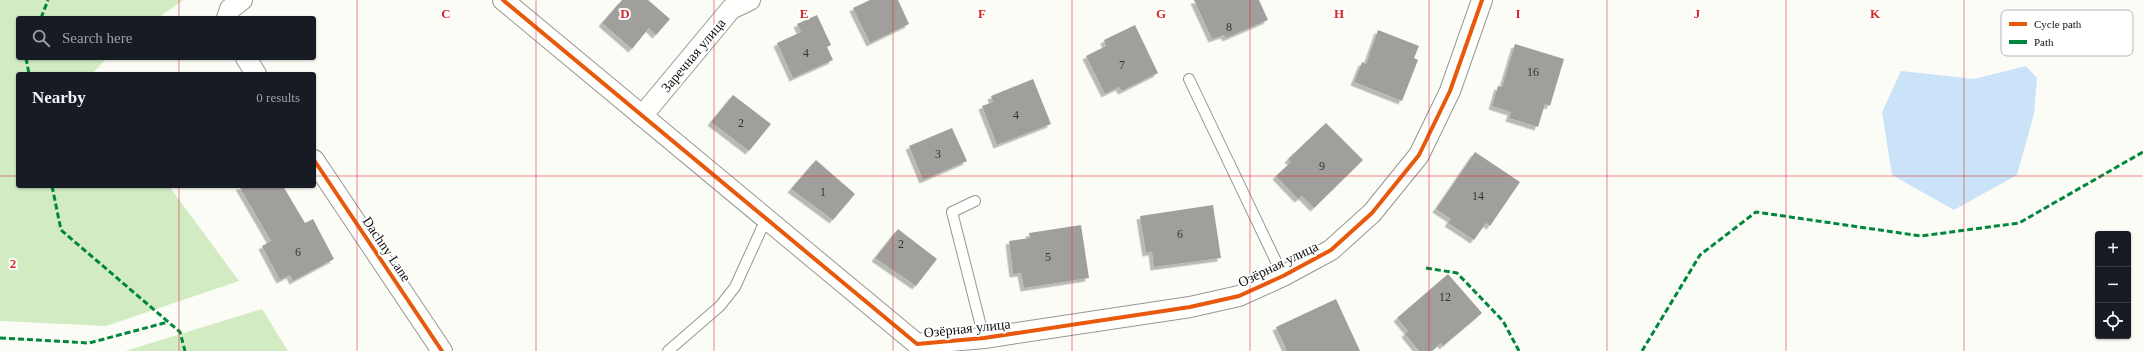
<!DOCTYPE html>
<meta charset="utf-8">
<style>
:root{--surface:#171b24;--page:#20242c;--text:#f1f3f6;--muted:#9ea1a6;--line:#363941}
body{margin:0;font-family:"Times New Roman",serif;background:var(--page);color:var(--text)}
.controls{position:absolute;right:12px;bottom:12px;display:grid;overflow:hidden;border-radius:4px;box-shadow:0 1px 3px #0004}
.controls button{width:36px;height:36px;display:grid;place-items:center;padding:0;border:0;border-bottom:1px solid var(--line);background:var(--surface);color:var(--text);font:20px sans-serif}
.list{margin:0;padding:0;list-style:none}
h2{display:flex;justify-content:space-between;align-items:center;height:52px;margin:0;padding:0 16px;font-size:17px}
h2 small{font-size:13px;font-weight:400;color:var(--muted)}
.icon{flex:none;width:22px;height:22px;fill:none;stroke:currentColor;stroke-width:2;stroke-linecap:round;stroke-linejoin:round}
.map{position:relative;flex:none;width:2143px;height:351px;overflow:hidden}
.search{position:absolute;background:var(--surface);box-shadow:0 1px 3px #0004;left:16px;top:16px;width:300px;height:44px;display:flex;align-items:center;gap:10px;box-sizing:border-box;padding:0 14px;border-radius:4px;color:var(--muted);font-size:15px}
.panel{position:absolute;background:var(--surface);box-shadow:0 1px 3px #0004;left:16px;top:72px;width:300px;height:116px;border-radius:4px}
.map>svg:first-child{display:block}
</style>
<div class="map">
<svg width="2143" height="351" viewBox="0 0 2143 351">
<defs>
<filter id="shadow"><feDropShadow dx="-3.5" dy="3.5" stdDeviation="0" flood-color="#0004"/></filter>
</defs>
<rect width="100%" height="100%" fill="#fcfcf6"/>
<path fill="#d2ebc3" d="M 0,0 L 183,0 L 158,18 L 18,18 L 18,58 L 107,58 L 92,74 L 18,74 L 18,186 L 169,186 L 239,281 L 106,326 L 0,321 Z
M 262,309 L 288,351 L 125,351 Z"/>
<path fill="#cbe3f8" d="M 2026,66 L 2037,78 L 2034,114 L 2017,175 L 1954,210 L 1892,175 L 1882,112 L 1901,71 L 1974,79 Z"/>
<path fill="#a09f9b" filter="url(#shadow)" d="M 622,0 L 648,0 L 670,19 L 656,35 L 649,28 L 632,49 L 602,23 Z
M 870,0 L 898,0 L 909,24 L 870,43 L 853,8 Z
M 1194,0 L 1259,0 L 1268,20 L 1226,38 L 1224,35 L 1212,39 Z
M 817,15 L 831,45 L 827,47 L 833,60 L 793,78 L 777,43 L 801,32 L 797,24 Z
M 1135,25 L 1158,73 L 1122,91 L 1119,87 L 1105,94 L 1086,56 L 1106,46 L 1104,40 Z
M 1378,30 L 1419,46 L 1414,58 L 1418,60 L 1402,101 L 1354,82 L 1362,62 L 1366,64 Z
M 1515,44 L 1564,59 L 1550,106 L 1545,104 L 1538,127 L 1509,118 L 1511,112 L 1492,106 L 1498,86 L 1502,87 Z
M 1033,79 L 1051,124 L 997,145 L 982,106 L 993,102 L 991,96 Z
M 733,95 L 771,124 L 749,151 L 711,122 Z
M 1326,123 L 1363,160 L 1314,208 L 1302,196 L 1298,199 L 1276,176 L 1291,162 L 1288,159 Z
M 952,128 L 967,161 L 923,180 L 909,146 Z
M 1475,152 L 1520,182 L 1490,226 L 1486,223 L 1474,240 L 1448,223 L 1451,219 L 1436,209 Z
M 816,160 L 855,194 L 833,220 L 791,189 Z
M 239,186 L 283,186 L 305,223 L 313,219 L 334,259 L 293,281 L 290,275 L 280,280 L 262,246 L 271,241 Z
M 1213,205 L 1221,258 L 1154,267 L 1152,252 L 1146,253 L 1140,216 Z
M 1081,225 L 1089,278 L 1024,288 L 1021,273 L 1013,274 L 1009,241 L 1030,238 L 1029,233 Z
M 898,229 L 937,259 L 916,286 L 875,258 Z
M 1448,274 L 1482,313 L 1443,346 L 1441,343 L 1432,351 L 1419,351 L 1405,334 L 1408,331 L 1397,318 Z
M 1336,299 L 1360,351 L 1287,351 L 1276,327 Z"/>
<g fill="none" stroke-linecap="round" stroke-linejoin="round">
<g stroke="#969694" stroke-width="12">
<path id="service" d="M 1189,79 L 1283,276
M 975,201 L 952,212 L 984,338
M 668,351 L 720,306 L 735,287 L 766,219"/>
</g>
<g stroke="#969694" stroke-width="22">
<path id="minor" d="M 503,0 L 917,344
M 227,18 L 230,9 L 242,0
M 246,58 L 256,74
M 642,116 L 731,9 L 750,0
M 314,160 L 442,351
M 917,344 L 984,338 L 1190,307 L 1239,296 L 1283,276 L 1331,250 L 1372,213 L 1419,155 L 1450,91 L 1482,0"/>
</g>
<use href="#service" stroke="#fffffe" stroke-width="10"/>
<use href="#minor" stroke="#fffffe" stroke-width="20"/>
<path stroke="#00873e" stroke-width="3" stroke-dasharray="6 3" stroke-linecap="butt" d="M 41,18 L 48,0
M 26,58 L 29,74
M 52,186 L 61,230 L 180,332 L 185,351
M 1426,268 L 1457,273 L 1503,321 L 1519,351
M 0,338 L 89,343 L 168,322
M 1642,351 L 1700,255 L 1756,212 L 1921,236 L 2019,223 L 2143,152"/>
<g stroke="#fff" stroke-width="6">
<path id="cycleway" d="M 503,0 L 917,344 L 984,338 L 1190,307 L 1239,296 L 1283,276 L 1331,250 L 1372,213 L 1419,155 L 1450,91 L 1482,0
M 314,160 L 442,351"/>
</g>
<use href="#cycleway" stroke="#e8590c" stroke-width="4"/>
</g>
<path fill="none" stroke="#d62828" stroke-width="1" stroke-opacity="0.55" d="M 179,0 L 179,18M 357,0 L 357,351M 536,0 L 536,351M 714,0 L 714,351M 893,0 L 893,351M 1072,0 L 1072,351M 1250,0 L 1250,351M 1429,0 L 1429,351M 1607,0 L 1607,351M 1786,0 L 1786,351M 1964,0 L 1964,351M 179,58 L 179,74M 0,176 L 18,176M 314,176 L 2143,176M 179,186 L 179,351"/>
<g text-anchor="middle" stroke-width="4" stroke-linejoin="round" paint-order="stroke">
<g font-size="12" fill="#343433">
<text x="1229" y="31">8</text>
<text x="806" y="57">4</text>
<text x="1122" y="69">7</text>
<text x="1533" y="76">16</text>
<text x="1016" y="119">4</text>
<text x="741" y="127">2</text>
<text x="938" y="158">3</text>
<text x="1322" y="170">9</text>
<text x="823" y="196">1</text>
<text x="1478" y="200">14</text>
<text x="1180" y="238">6</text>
<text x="901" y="248">2</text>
<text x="298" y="256">6</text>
<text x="1048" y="261">5</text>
<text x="1445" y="301">12</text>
</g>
<g font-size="14" fill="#101010" stroke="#fff">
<text transform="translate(693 55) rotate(-50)" y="5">Заречная улица</text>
<text transform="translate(387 249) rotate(56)" y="5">Dachny Lane</text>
<text transform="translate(1278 264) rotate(-26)" y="5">Озёрная улица</text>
<text transform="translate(967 328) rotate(-6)" y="5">Озёрная улица</text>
</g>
</g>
<rect x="2001" y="10" width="132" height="46" rx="6" fill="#fff" stroke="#b7b7b7" stroke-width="1"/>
<rect x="2009" y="22" width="18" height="4" fill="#e8590c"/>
<rect x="2009" y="40" width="18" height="4" fill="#00873e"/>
<g font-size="11" fill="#101010">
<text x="2034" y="28">Cycle path</text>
<text x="2034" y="46">Path</text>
</g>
<g font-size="13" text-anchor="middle" font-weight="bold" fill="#d62828" stroke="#fff" stroke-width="4" stroke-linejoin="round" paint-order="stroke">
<text x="446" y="18">C</text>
<text x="625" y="18">D</text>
<text x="804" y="18">E</text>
<text x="982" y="18">F</text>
<text x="1161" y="18">G</text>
<text x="1339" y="18">H</text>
<text x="1518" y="18">I</text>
<text x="1697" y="18">J</text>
<text x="1875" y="18">K</text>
<text x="13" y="268">2</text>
</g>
</svg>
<div class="controls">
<button>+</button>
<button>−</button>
<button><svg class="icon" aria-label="locate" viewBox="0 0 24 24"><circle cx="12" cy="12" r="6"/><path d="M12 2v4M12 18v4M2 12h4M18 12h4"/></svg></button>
</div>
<div class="search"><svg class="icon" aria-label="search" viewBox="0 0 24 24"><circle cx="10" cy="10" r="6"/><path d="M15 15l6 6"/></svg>Search here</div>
<section class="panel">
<h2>Nearby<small>0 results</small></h2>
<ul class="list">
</ul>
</section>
</div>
